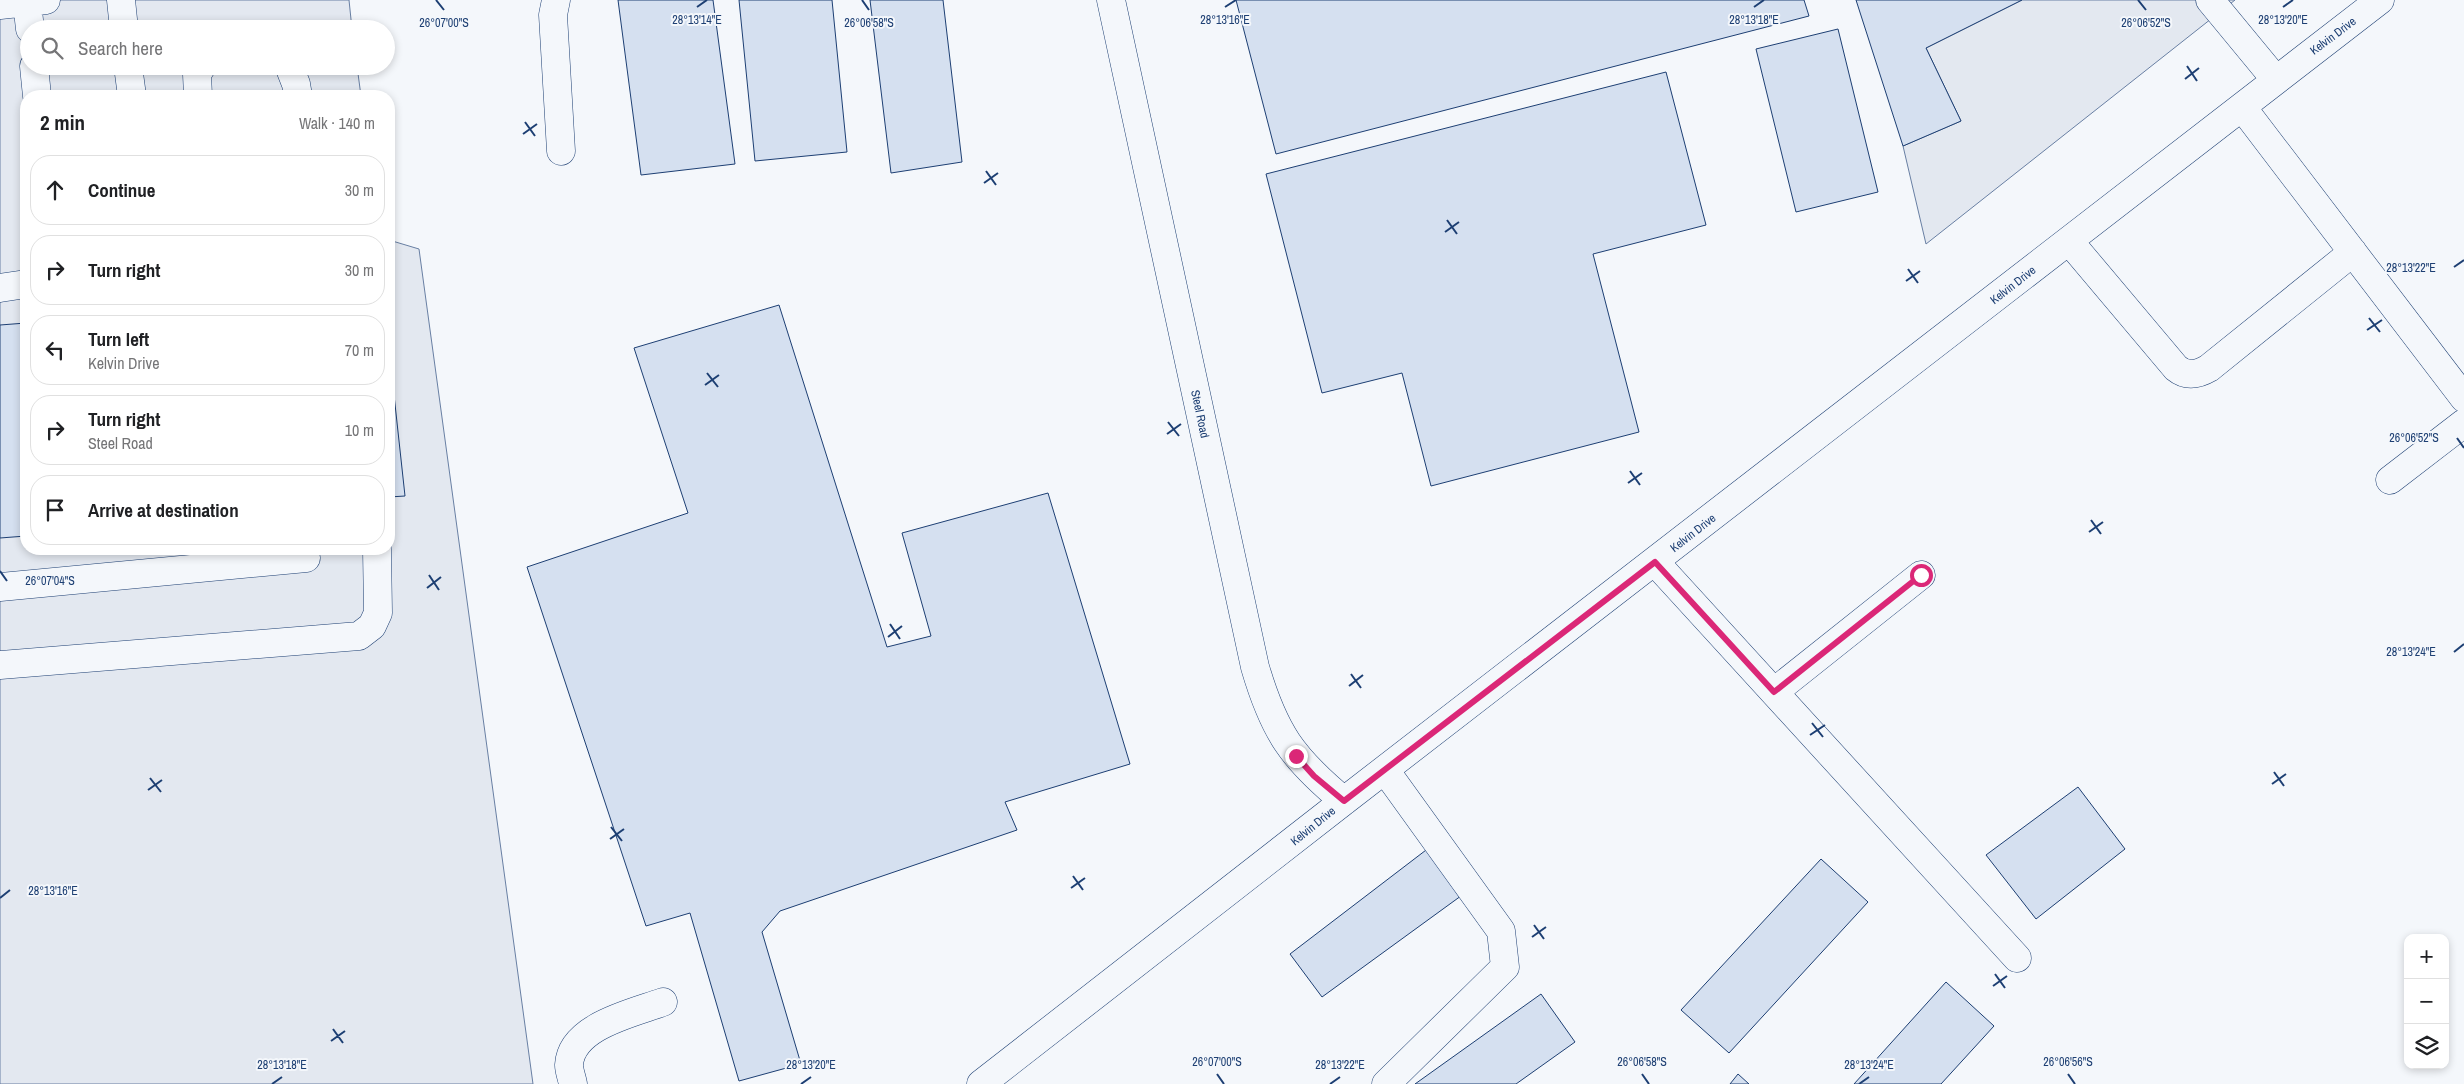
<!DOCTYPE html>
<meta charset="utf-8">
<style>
:root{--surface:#fff;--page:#f2f2f2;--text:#202124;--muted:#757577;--line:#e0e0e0}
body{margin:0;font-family:"Archivo Narrow",sans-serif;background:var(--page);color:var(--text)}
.controls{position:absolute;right:15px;bottom:15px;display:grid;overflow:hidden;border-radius:10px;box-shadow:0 2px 8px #0003}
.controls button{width:45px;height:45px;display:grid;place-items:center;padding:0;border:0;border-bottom:1px solid var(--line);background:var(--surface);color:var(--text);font:25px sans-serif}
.stop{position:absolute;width:15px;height:15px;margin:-11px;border:4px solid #db2777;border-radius:50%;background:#fff}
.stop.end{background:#db2777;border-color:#fff;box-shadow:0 1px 5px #0008}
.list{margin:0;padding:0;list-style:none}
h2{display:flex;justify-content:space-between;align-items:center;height:65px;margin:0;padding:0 20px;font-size:21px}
h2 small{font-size:16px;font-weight:400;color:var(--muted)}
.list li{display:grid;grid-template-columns:32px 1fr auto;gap:15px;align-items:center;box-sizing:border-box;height:70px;margin:0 10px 10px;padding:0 10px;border:1px solid var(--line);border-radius:20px}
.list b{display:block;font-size:19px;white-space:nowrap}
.list p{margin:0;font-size:16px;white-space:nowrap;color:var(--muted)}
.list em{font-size:16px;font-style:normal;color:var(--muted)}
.icon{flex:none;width:28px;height:28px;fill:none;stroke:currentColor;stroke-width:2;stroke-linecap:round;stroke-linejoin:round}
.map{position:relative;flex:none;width:2464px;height:1084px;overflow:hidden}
.search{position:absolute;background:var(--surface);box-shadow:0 2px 8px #0003;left:20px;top:20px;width:375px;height:55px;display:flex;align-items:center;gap:12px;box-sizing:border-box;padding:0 18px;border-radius:28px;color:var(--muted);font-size:19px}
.panel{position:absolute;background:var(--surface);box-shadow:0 2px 8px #0003;left:20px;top:90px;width:375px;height:465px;border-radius:20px}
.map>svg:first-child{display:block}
</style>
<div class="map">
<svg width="2464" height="1084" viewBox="0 0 2464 1084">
<rect width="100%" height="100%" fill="#f4f7fb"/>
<path fill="#e3e8f0" stroke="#687fa3" d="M 0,0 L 349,0 L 352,29 L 29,29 L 29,66 L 357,66 L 361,96 L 26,96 L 26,549 L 389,549 L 389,240 L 419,249 L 533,1084 L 0,1084 Z
M 2022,0 L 2235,0 L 1926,244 L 1903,146 L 1961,121 L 1926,48 Z"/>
<path fill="#d5e0f0" stroke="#1d3f73" d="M 618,0 L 713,0 L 735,164 L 641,175 Z
M 739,0 L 832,0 L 847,152 L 755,161 Z
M 870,0 L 943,0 L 962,162 L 891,173 Z
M 1236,0 L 1804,0 L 1809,16 L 1276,154 Z
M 1856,0 L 2022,0 L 1926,48 L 1961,121 L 1903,146 Z
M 1838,29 L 1878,192 L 1796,212 L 1756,49 Z
M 1666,72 L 1706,225 L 1593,254 L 1639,432 L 1431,486 L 1402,373 L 1322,393 L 1266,174 Z
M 779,305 L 887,647 L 931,636 L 902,533 L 1048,493 L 1130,764 L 1005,802 L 1017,830 L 780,911 L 762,932 L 801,1064 L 739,1081 L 690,913 L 646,926 L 527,567 L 688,513 L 634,348 Z
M 26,323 L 26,536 L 0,538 L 0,325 Z
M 389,349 L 405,496 L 389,497 Z
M 2078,787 L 2125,849 L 2036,919 L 1986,855 Z
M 1430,847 L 1465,893 L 1322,997 L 1290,954 Z
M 1821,859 L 1868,902 L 1729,1053 L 1681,1010 Z
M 1946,982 L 1994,1026 L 1941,1084 L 1854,1084 Z
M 1541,994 L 1575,1042 L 1516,1084 L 1415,1084 Z
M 1738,1074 L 1749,1084 L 1730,1084 Z"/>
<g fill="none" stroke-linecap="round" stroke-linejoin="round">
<g stroke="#1d3f73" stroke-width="29">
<path id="minor" d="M 121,0 L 124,29
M 556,0 L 553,15 L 561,151
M 1111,0 L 1255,667 C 1274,732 1292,758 1344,801
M 2210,0 L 2276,80
M 27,2 L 30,29
M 0,5 L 46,0
M 34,66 L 37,96
M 128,66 L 132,96
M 289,66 L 296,84 L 298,96
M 198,96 L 197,74 L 202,66
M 2242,107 L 2464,398
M 2069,241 L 2176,368 C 2187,377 2197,375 2209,368 L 2353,252
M 0,288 L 26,284
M 2390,480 L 2464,423
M 1655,562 L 2017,958
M 0,587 L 306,558
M 0,665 L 359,636 L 372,626 L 378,613 L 377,549
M 1774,692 L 1921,575
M 1385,770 L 1501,931 L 1505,967 L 1386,1084
M 573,1084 C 572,1078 569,1071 569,1065 C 571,1026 633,1013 663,1002
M 981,1084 L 1344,801 L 2380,0"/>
</g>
<use href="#minor" stroke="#f4f7fb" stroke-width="28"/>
</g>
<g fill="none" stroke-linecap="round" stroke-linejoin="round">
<path stroke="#db2777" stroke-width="6" d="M 1296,756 L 1314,776 L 1344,801 L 1655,562 L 1774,692 L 1921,575"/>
</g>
<path fill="none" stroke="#1d3f73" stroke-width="2" d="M 436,0 L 444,10M 862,0 L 869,10M 2138,0 L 2146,10M 697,7 L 707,0M 1225,7 L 1236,0M 1754,7 L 1764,0M 2283,7 L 2293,0M 2187,66 L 2197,81M 2185,79 L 2199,68M 525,122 L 535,136M 523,134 L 537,124M 986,171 L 996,185M 984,183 L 998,173M 1447,220 L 1457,234M 1445,232 L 1459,222M 2454,267 L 2464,260M 1908,269 L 1918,283M 1906,281 L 1920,271M 2369,318 L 2380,332M 2367,330 L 2382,320M 707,373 L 718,387M 705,385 L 719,375M 1168,422 L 1179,436M 1167,434 L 1181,424M 2457,438 L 2464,448M 1630,471 L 1640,485M 1628,483 L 1642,473M 2091,520 L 2101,534M 2089,532 L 2103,522M 0,571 L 7,581M 429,575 L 439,590M 427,588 L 441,577M 890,624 L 900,639M 888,637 L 902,626M 2454,652 L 2464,644M 1351,674 L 1361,688M 1349,686 L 1363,675M 1812,723 L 1823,737M 1810,735 L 1825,725M 2274,772 L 2284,786M 150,778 L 161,792M 2272,784 L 2286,774M 148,790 L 162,780M 611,827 L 622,841M 610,839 L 624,829M 1073,876 L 1083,890M 1071,888 L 1085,878M 0,898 L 10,890M 1534,925 L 1544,939M 1532,937 L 1546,927M 1995,974 L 2005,988M 1993,986 L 2007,976M 333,1029 L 343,1043M 331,1041 L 345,1031M 1217,1074 L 1224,1084M 1642,1074 L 1649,1084M 2068,1074 L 2075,1084M 272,1084 L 282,1077M 801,1084 L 811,1077M 1330,1084 L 1340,1077M 1859,1084 L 1869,1077"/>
<g text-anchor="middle" stroke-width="4" stroke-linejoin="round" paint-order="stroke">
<g font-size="12" fill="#1d3f73" stroke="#f4f7fb">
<text transform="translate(2333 36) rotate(-37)" y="4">Kelvin Drive</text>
<text transform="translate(2013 285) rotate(-38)" y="4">Kelvin Drive</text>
<text transform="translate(1200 414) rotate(78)" y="4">Steel Road</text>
<text transform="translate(1693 533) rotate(-38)" y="4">Kelvin Drive</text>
<text transform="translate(1313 826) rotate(-39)" y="4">Kelvin Drive</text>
</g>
</g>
<g font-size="12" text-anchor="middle" fill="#1d3f73" stroke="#f4f7fb" stroke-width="4" stroke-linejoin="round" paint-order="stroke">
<text x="697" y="24">28°13'14"E</text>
<text x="1754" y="24">28°13'18"E</text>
<text x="2283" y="24">28°13'20"E</text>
<text x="1225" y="24">28°13'16"E</text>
<text x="444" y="27">26°07'00"S</text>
<text x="869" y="27">26°06'58"S</text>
<text x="2146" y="27">26°06'52"S</text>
<text x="2411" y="272">28°13'22"E</text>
<text x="2414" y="442">26°06'52"S</text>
<text x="50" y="585">26°07'04"S</text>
<text x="2411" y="656">28°13'24"E</text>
<text x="53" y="895">28°13'16"E</text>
<text x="1217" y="1066">26°07'00"S</text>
<text x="1642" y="1066">26°06'58"S</text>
<text x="2068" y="1066">26°06'56"S</text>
<text x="282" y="1069">28°13'18"E</text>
<text x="811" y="1069">28°13'20"E</text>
<text x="1340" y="1069">28°13'22"E</text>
<text x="1869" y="1069">28°13'24"E</text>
</g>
</svg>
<div class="controls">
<button>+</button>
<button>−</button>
<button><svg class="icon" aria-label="layers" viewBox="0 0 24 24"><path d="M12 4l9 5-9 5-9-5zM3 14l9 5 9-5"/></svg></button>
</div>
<div class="stop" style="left:1921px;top:575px"></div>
<div class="stop end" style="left:1296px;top:756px"></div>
<div class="search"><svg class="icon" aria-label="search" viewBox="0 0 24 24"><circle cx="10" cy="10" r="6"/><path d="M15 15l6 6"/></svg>Search here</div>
<section class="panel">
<h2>2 min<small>Walk · 140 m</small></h2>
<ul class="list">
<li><svg class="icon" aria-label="ahead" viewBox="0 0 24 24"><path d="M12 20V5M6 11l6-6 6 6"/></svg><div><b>Continue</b></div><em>30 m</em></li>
<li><svg class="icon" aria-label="right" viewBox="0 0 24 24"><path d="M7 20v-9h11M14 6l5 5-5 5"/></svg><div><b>Turn right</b></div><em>30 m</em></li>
<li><svg class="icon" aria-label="left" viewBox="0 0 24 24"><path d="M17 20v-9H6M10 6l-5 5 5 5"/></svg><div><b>Turn left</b><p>Kelvin Drive</p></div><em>70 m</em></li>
<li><svg class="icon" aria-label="right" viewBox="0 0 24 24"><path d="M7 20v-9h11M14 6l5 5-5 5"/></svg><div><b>Turn right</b><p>Steel Road</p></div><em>10 m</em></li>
<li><svg class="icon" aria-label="arrive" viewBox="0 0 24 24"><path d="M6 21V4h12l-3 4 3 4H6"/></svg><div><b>Arrive at destination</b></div></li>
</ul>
</section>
</div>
